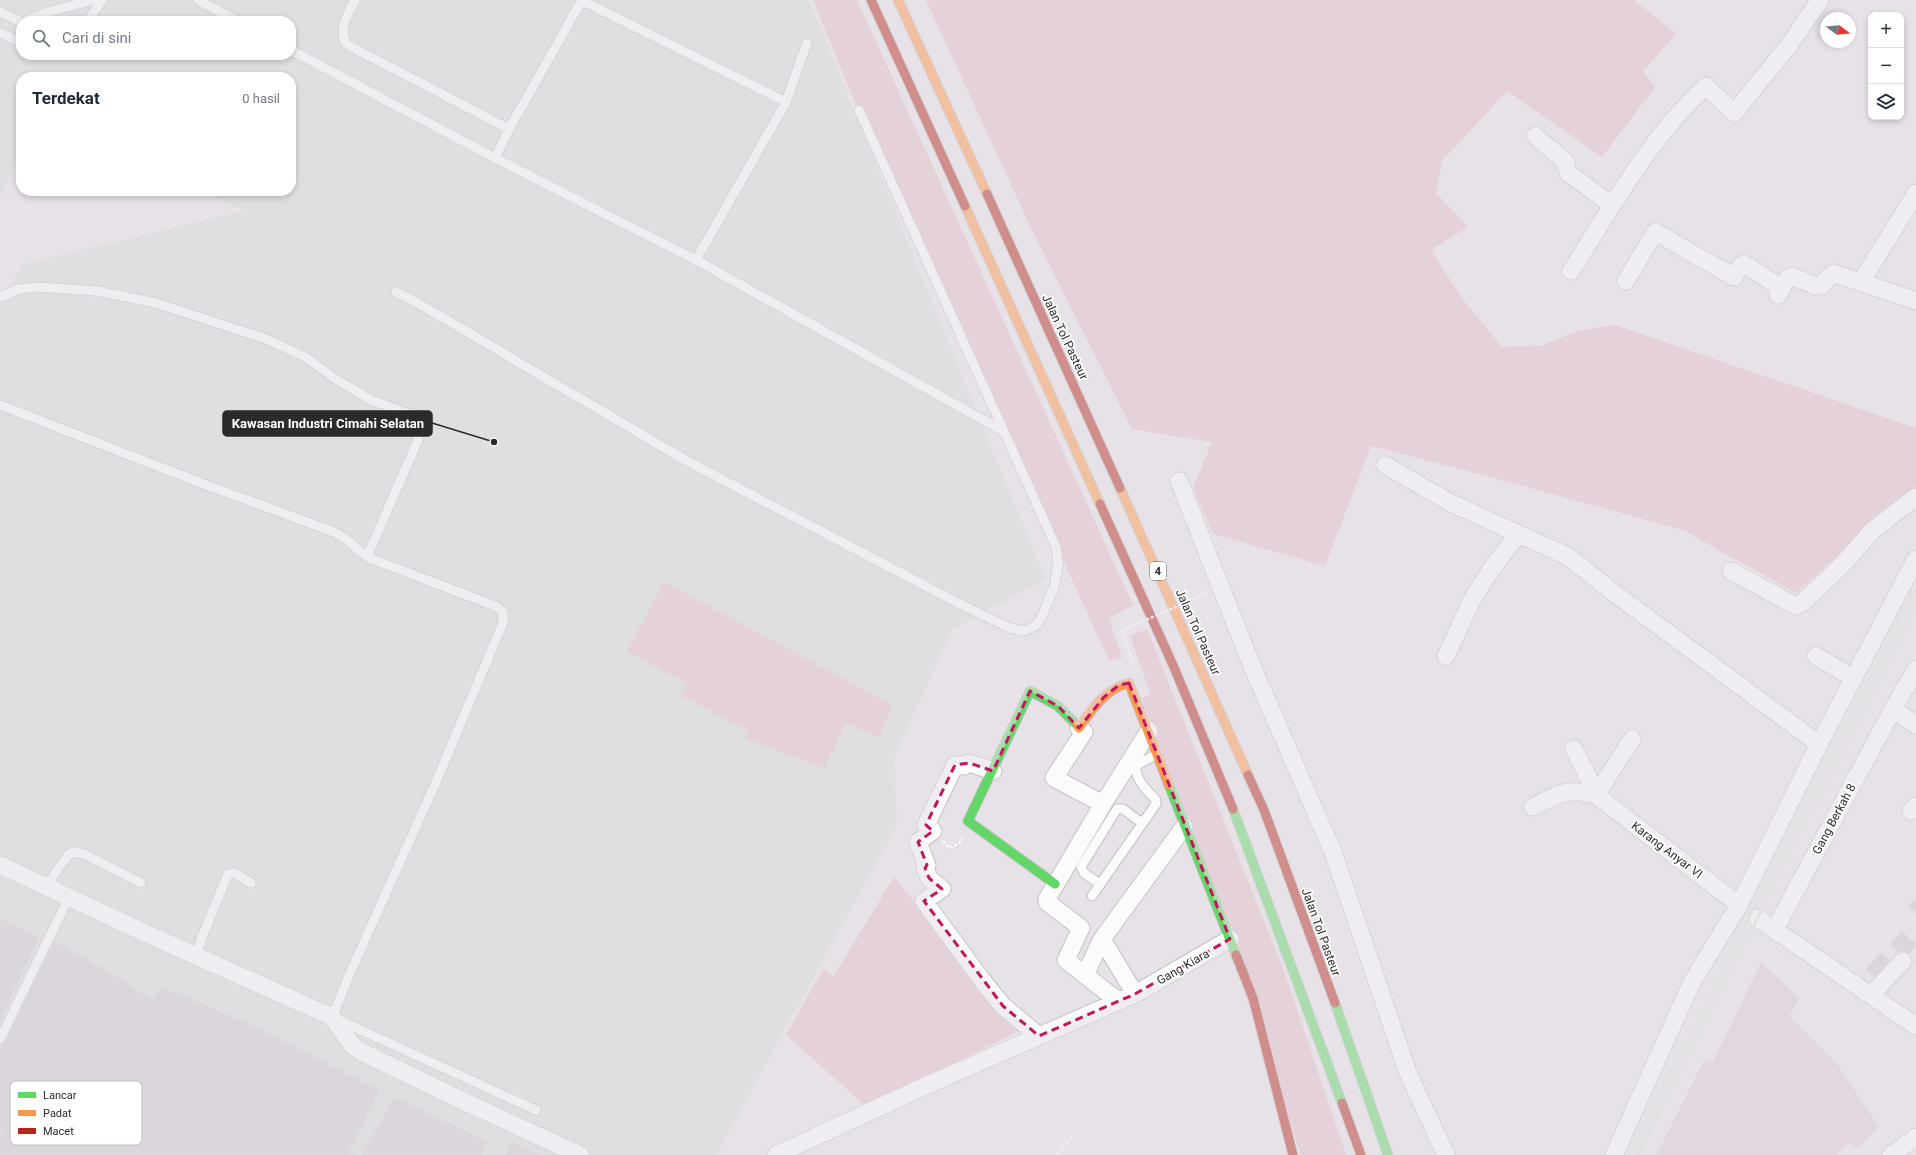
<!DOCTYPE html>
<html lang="id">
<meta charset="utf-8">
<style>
:root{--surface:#fff;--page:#f6f6f7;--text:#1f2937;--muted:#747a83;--line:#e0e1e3}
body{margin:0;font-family:Roboto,sans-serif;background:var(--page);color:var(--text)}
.controls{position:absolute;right:12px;top:12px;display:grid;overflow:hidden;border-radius:8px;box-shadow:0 2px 6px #0003}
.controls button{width:36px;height:36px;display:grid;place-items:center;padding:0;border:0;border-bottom:1px solid var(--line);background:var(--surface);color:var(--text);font:20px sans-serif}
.compass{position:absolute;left:1820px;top:12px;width:36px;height:36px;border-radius:50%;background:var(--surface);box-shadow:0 2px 6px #0003;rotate:106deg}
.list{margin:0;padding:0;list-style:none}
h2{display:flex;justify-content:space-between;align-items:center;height:52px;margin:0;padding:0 16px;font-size:17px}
h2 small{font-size:13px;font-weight:400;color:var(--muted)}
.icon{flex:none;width:22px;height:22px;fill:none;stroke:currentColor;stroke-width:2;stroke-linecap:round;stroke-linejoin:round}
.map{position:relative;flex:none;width:1916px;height:1155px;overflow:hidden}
.search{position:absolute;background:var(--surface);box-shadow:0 2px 6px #0003;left:16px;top:16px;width:280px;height:44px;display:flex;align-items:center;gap:10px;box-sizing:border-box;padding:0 14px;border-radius:16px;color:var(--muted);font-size:15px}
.panel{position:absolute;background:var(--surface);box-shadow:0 2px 6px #0003;left:16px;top:72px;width:280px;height:124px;border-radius:16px}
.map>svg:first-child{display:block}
</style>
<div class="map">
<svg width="1916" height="1155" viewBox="0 0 1916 1155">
<rect width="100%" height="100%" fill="#e6e2e8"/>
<path fill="#d7d9d9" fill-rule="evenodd" d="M 0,0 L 809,0 L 1045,579 L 952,630 L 894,758 L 897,825 L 716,1155 L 0,1155 L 0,304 L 23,264 L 244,211 L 204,191 L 291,191 L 291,77 L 21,77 L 21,152 L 0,197 ZM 21,21 L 291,21 L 291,55 L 21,55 Z"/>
<path fill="#e3bcca" d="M 813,0 L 857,0 L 1133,605 L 1109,619 L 1122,658 L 1109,661 L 851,93 Z
M 926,0 L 1634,0 L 1676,34 L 1643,71 L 1655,87 L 1602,157 L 1507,91 L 1442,161 L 1436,193 L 1468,227 L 1431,250 L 1464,301 L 1502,347 L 1541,346 L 1578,331 L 1615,325 L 1916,428 L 1916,486 L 1796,593 L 1683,530 L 1483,475 L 1371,446 L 1325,566 L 1213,534 L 1193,488 L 1212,442 L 1132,429 L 1031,228 Z
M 664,582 L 892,705 L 879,738 L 846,723 L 824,768 L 746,739 L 748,731 L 679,694 L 687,684 L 627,651 Z
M 1147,629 L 1284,971 L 1346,1155 L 1301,1155 L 1142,698 L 1151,695 L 1130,636 Z
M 894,877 L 1002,1008 L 1025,1028 L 867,1107 L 786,1035 L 823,969 L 834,976 Z"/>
<path fill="#ddc9d4" d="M 1761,963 L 1800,998 L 1789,1016 L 1837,1064 L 1879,1127 L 1856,1149 L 1850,1142 L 1836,1155 L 1656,1155 L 1705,1059 L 1713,1062 Z"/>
<path fill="#ccc8cd" stroke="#d2ced3" d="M 1915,899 L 1916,900 L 1916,913 L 1908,907 Z
M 0,919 L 39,937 L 0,1019 Z
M 1901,931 L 1916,944 L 1906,957 L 1890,945 Z
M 55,942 L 112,974 L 152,1000 L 161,987 L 243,1021 L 379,1090 L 348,1153 L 353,1155 L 0,1155 L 0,1135 L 5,1130 L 0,1128 L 0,1050 Z
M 1880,953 L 1895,964 L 1881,982 L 1866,970 Z
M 394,1097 L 487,1142 L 481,1155 L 362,1155 Z
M 512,1142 L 539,1155 L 505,1155 Z"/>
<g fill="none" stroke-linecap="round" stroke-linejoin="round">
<g stroke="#c2c3c2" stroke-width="11">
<path id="lane" d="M 198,0 L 237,21
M 355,0 C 348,15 338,27 346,44 L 509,129 L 495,158
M 581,0 L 786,102
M 0,12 L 21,22
M 26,21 L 45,13 L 93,0
M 88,21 L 102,0
M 0,33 L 21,42
M 291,50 L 495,158 L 696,260 L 786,102 L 807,43
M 509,129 L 582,0
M 696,260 L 1003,431
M 396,292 L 416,302 L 687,461 L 962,605 L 1010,628 L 1024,631 L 1037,625 L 1042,616 L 1054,587 L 1058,566 L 1056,547 L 859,110
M 0,297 L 19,289 L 38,287 L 97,291 L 156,303 L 266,339 L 307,358 L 334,378 L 371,400 L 409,414 L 418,421 L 420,430 L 418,440 L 367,557
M 0,405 L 201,483 L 334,532 L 347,540 L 367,557 L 495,606 L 503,612 L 503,623 L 436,782 L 351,971 L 332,1017 L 536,1110
M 1100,884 L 1084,873 L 1081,867 L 1117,809 L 1123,809 L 1142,823
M 46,886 L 68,855 L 74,852 L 84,854 L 141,883
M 1092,896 L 1156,804 L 1156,800 C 1149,792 1132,777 1137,765 L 1157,754
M 196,956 L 202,937 L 228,874 L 235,873 L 251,883
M 0,1039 L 69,897"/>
</g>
<g stroke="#c2c3c2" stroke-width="19">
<path id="street" d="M 1535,136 L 1565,161 L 1568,173 L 1612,205
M 1571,271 C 1612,207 1649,138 1706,86 L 1734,113 L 1790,44 L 1820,0
M 1626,281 L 1655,232 L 1734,277 L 1741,265 L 1744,264 L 1782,288
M 1861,282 L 1916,193
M 1778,295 L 1787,279 L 1792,276 L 1816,286 L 1822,285 L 1833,273 L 1916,301
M 1385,465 L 1451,503 L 1569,557 L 1614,593 L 1819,744
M 1179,481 L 1252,666 L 1333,852 L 1408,1073 L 1446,1155
M 1731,571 L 1796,606 L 1802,603 L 1842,565 L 1873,530 L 1916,497
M 1446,656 L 1473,598 L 1490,571 L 1518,534
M 1816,656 L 1853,678
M 1893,709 L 1916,725
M 1079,728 L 1084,732 L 1054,778 L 1103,804
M 1574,749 L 1591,783 L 1596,795 L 1739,905
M 993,771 L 969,763 L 964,766 L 955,765 L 926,825 L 933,831 L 918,842 L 927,865 L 925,868 L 929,878 L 942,889 L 924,901 L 982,980 L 1003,1006 L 1039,1036
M 1533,807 C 1558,794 1567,787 1596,795 L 1632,739
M 1911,811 L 1916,806
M 0,865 L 143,932 L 332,1017 L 352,1045 L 362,1052 L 463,1101 L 580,1155
M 1757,918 L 1916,1026
M 1775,929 L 1893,709 L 1916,669
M 1102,939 L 1135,994
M 1085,975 L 1102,939 L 1184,827
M 1871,995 L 1903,961
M 1118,1001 L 1066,960 L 1081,928 L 1047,902 L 1047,899 L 1103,804 L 1149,731
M 776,1155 L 925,1086 L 1135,994 L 1230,939
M 1614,1155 L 1692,982 L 1739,905 L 1819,744 L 1916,559
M 1891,1155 L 1916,1137"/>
</g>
<g stroke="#c2c3c2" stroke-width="11">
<path id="fast" d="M 1169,785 L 1236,955
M 1233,809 L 1342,1103
M 1055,884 L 968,821 L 1030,691 L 1058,706 L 1077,725
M 1335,1003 L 1388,1155"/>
</g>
<g stroke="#c2c3c2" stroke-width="11">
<path id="slow" d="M 898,0 L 987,194
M 965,206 L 1100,504
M 1120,488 L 1248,775
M 1077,725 L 1079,728 C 1092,709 1105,689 1129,683 L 1169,785"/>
</g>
<g stroke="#c2c3c2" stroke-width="11">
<path id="jam" d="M 871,0 L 965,206
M 987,194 L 1120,488
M 1100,504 L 1173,665 L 1233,809
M 1248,775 L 1264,810 L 1335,1003
M 1236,955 L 1253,998 L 1293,1155
M 1342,1103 L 1361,1155"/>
</g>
<path stroke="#fbfbfc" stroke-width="2.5" stroke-dasharray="3 2" stroke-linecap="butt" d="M 1128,628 L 1122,632 L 1134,666
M 943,841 L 949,848 L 960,843 L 961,838
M 1057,1155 L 1072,1136"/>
<use href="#lane" stroke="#fbfbfc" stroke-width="9"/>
<use href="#street" stroke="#fbfbfc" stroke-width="17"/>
<use href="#fast" stroke="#63d668" stroke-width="9"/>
<use href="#slow" stroke="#ff974d" stroke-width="9"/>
<use href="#jam" stroke="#b3261e" stroke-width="9"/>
<path stroke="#dedfde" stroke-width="3" d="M 1629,1155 L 1916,587
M 1638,1155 L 1916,604"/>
<path stroke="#fbfbfc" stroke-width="2.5" stroke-dasharray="3 2" stroke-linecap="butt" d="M 1128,628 L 1207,593"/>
</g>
<path d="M0 0H1916V1155H0ZM 1129,683 L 1230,939 L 1135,994 L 1039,1036 L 1003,1006 L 924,901 L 942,889 L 929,878 L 925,868 L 927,865 L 918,842 L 933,831 L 926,825 L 955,765 L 969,763 L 993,771 L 1030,691 L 1058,706 L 1079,728 L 1104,697 L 1119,685 Z" fill="#e6e2e8" fill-opacity=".55" fill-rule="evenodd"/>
<path fill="none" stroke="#c2185b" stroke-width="3" stroke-dasharray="8 5" stroke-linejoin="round" d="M 1129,683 L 1230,939 L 1135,994 L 1039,1036 L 1003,1006 L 924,901 L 942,889 L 929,878 L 925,868 L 927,865 L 918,842 L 933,831 L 926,825 L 955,765 L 969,763 L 993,771 L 1030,691 L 1058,706 L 1079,728 L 1104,697 L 1119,685 Z"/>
<g text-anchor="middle" stroke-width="3.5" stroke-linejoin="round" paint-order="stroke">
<rect fill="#fff" stroke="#6b6b6b" stroke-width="1" x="1150" y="562" width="16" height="18" rx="3"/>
<g font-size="11" font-weight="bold" fill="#2b2b2b">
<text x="1158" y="575">4</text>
</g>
<g font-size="12" fill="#2b2b2b" stroke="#fff">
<text transform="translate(1065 337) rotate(65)" y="4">Jalan Tol Pasteur</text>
<text transform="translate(1198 632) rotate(66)" y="4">Jalan Tol Pasteur</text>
<text transform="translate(1834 819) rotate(-62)" y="4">Gang Berkah 8</text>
<text transform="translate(1667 850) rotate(37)" y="4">Karang Anyar VI</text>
<text transform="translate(1321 932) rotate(70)" y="4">Jalan Tol Pasteur</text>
<text transform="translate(1183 967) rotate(-30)" y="4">Gang Kiara</text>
</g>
</g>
<rect x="10" y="1081" width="132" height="64" rx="6" fill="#fff" stroke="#bfbfbf" stroke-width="1"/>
<rect x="18" y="1092" width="18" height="6" fill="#63d668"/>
<rect x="18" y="1110" width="18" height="6" fill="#ff974d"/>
<rect x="18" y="1128" width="18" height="6" fill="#b3261e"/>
<g font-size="11" fill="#2b2b2b">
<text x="43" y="1099">Lancar</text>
<text x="43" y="1117">Padat</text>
<text x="43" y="1135">Macet</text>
</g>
<path fill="none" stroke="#2b2b2b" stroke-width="1.5" d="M494 442L432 423"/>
<circle fill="#2b2b2b" stroke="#fff" stroke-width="1.5" cx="494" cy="442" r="4"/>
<rect fill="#2b2b2b" stroke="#2b2b2b" stroke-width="1.5" x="223" y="411" width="209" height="25" rx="4"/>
<g font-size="13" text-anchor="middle" font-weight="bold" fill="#fff">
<text x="328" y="428">Kawasan Industri Cimahi Selatan</text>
</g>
</svg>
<div class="controls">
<button>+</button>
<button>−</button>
<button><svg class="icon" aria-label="layers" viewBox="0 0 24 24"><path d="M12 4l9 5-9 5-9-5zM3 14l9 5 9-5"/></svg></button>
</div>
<svg class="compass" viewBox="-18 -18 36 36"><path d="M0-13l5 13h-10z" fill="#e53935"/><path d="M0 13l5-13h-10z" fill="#747a83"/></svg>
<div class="search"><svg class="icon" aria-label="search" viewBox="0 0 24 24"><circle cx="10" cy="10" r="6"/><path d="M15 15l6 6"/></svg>Cari di sini</div>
<section class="panel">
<h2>Terdekat<small>0 hasil</small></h2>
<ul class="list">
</ul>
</section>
</div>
